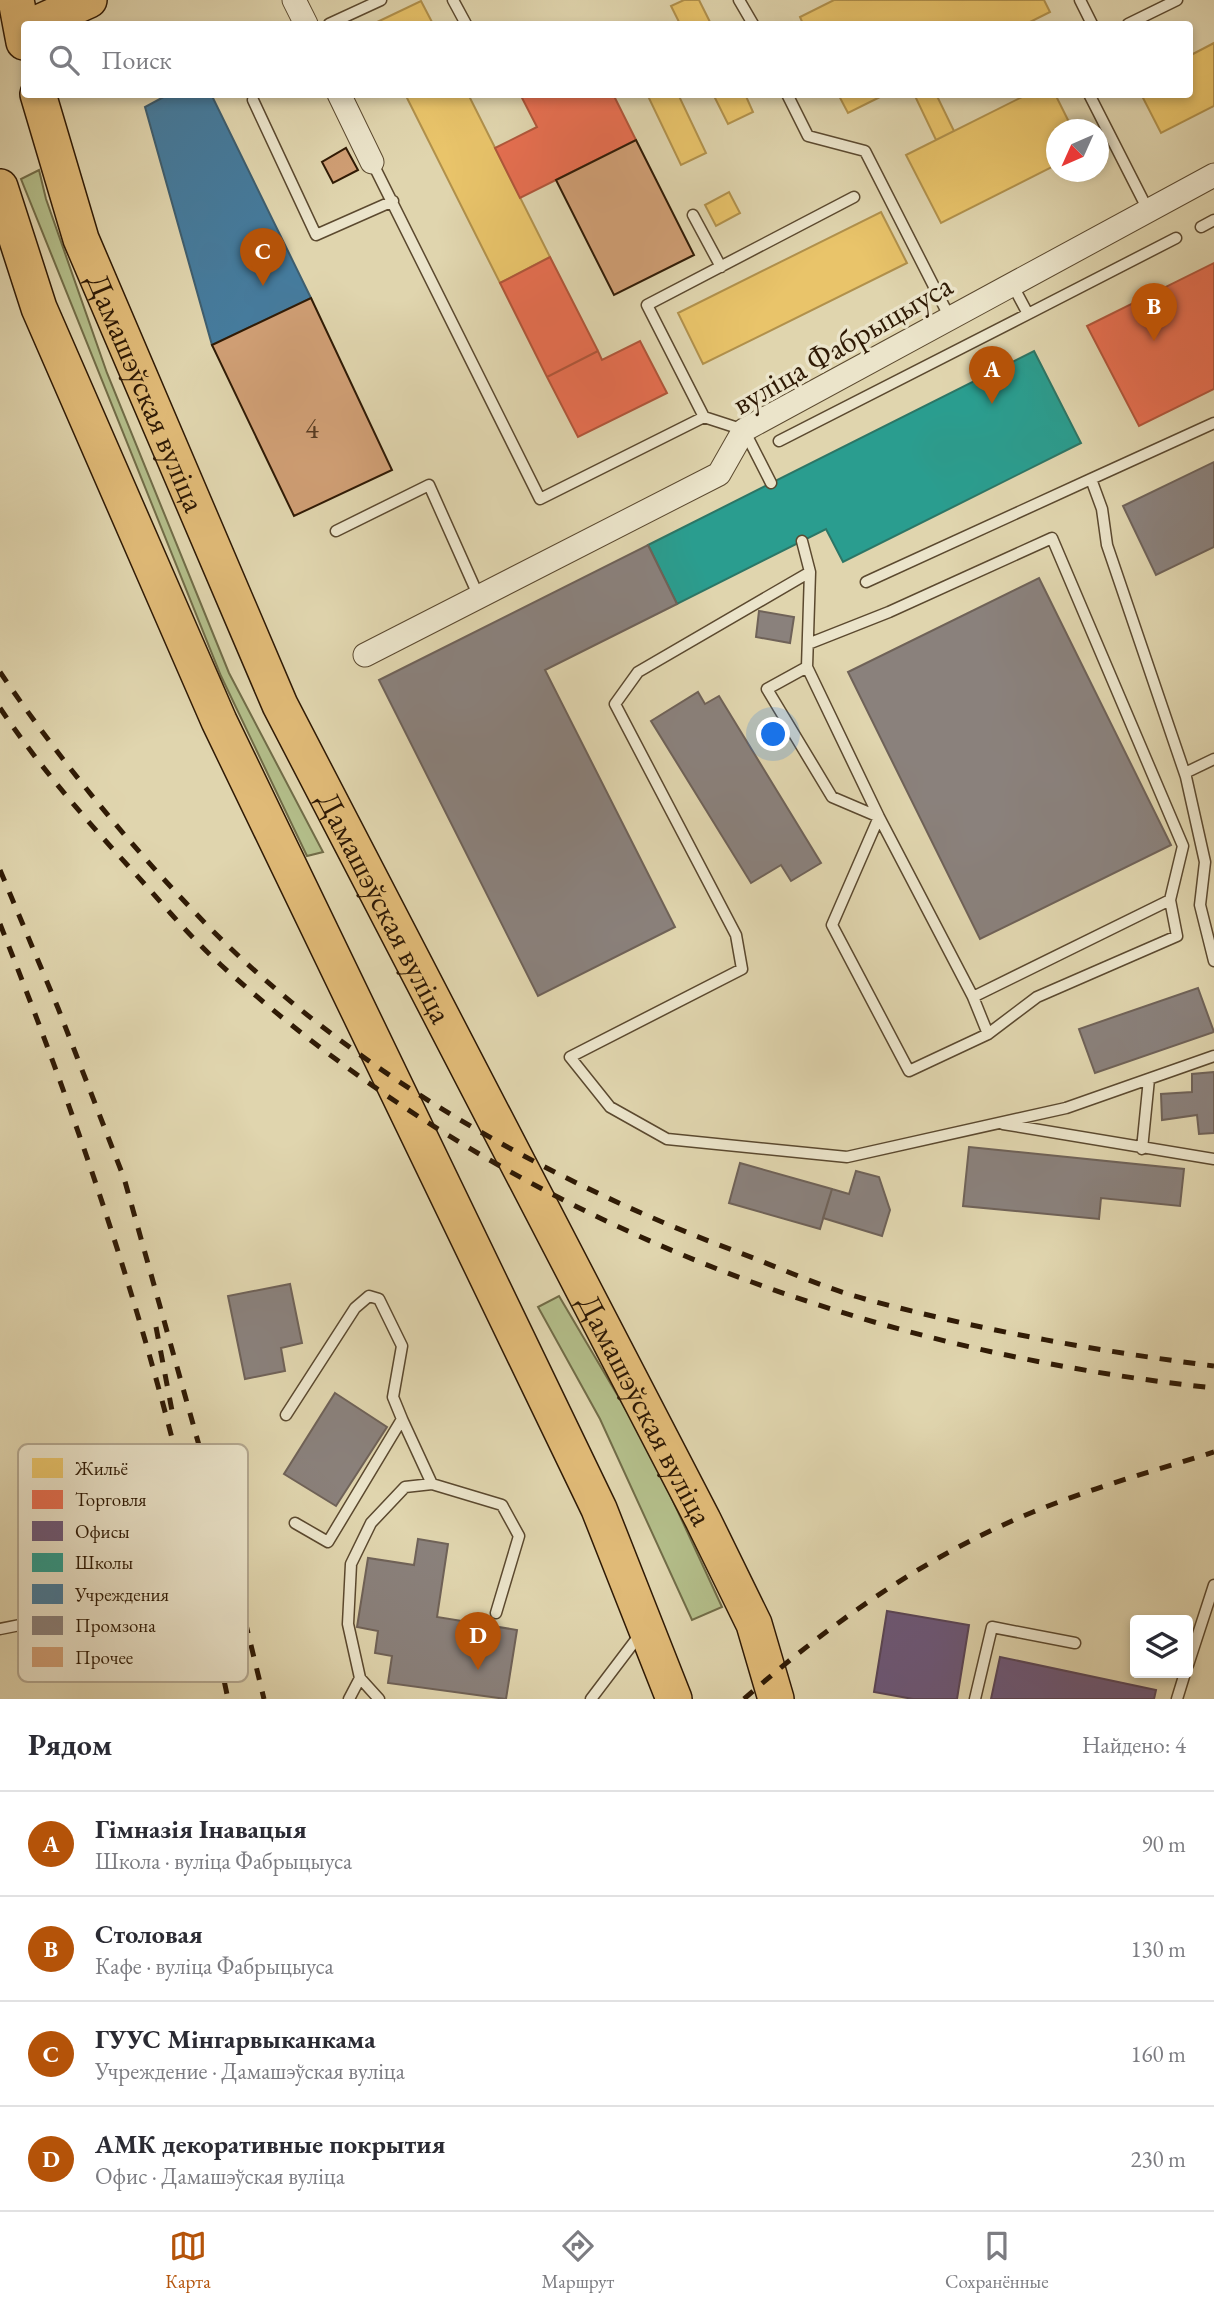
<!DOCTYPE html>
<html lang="ru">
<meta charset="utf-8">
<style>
:root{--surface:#fff;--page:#f7f7f7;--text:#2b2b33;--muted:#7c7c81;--line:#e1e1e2;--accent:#b45309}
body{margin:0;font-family:"EB Garamond",serif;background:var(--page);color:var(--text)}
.controls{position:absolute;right:21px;bottom:21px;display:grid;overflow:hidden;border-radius:7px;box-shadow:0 4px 10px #0003}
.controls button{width:63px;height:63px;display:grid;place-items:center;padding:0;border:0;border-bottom:2px solid var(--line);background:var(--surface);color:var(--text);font:35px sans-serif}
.compass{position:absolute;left:1046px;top:119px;width:63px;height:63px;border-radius:50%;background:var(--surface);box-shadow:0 4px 10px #0003;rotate:225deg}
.you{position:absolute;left:774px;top:735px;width:24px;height:24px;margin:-18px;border:5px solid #fff;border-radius:50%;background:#1a73e8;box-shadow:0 0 0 10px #1a73e833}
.badge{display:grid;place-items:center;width:46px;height:46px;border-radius:50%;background:var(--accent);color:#fff;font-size:23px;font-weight:700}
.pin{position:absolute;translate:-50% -58px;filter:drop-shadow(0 2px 4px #0008)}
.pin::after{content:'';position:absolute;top:37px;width:24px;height:21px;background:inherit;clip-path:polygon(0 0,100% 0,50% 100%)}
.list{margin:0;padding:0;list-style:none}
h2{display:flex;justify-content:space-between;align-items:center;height:91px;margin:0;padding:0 28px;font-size:30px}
h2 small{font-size:23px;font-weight:400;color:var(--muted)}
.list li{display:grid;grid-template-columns:46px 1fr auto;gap:21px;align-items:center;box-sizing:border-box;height:105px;padding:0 28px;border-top:2px solid var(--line)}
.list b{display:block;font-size:26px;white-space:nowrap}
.list p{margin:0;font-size:23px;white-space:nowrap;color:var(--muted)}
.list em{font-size:23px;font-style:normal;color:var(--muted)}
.icon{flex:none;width:38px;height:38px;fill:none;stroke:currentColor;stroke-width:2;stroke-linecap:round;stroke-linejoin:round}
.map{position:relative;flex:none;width:1214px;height:1699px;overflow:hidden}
.search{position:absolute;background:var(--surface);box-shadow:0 4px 10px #0003;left:21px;right:21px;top:21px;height:77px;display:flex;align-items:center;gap:18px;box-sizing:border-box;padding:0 24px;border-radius:7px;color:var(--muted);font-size:26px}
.sheet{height:511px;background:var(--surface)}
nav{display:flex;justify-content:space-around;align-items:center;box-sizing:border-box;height:98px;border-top:2px solid var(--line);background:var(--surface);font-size:19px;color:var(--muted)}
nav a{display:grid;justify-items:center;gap:4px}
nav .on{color:var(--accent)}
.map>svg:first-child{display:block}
</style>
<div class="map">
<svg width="1214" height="1699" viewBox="0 0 1214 1699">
<rect width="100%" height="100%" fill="#e0d5ae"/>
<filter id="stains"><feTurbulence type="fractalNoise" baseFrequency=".00286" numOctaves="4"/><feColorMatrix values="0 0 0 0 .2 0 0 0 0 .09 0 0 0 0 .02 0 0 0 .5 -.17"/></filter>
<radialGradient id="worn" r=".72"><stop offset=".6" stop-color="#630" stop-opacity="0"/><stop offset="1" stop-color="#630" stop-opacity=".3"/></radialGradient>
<path fill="#b3bd89" stroke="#716c47" stroke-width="2" d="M 39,170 L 46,199 L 107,373 L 229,673 L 323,852 L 307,856 L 221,676 L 21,179 Z
M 559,1296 L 648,1447 L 722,1607 L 692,1620 L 600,1419 L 538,1307 Z"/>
<path fill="#e9c46a" stroke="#b1914c" stroke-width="2" d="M 684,0 L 699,0 L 711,24 L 680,24 L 671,6 Z
M 834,0 L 1044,0 L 1050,12 L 1026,24 L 803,24 L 800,17 Z
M 421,1 L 433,24 L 373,24 Z
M 1214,43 L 1214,106 L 1161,133 L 1141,94 L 1190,94 L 1190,52 L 1191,55 Z
M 405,94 L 468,94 L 550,257 L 500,283 Z
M 647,94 L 678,94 L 706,153 L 681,165 Z
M 713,94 L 745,94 L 753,112 L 728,124 Z
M 838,94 L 886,94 L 848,113 Z
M 914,94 L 936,94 L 954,131 L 936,140 Z
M 1028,94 L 1055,94 L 1073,130 L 1056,130 L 1056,165 L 941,223 L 906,155 Z
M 729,192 L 740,213 L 716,226 L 705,205 Z
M 881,212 L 907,263 L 703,364 L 678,313 Z"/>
<path fill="#e76f51" stroke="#b0563a" stroke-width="2" d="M 520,94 L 613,94 L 636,140 L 520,198 L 495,148 L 537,127 Z
M 550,257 L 598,351 L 547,377 L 500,283 Z
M 1214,263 L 1214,389 L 1139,426 L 1087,326 Z
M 640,341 L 667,393 L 578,437 L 547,377 L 598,351 L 602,360 Z"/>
<path fill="#6d597a" stroke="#5a4657" stroke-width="2" d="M 887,1611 L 969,1625 L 957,1699 L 913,1699 L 874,1692 Z
M 1000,1657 L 1156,1690 L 1154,1699 L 991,1699 Z"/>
<path fill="#2a9d8f" stroke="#2c7666" stroke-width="2" d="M 1034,351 L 1081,443 L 843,562 L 826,529 L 677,604 L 648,545 Z"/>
<path fill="#457b9d" stroke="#3e5e6f" stroke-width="2" d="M 169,94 L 211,94 L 311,298 L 212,345 L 145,107 Z"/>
<path fill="#8a817c" stroke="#6f6258" stroke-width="2" d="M 1214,462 L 1214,547 L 1156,575 L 1123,506 Z
M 648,545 L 677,604 L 545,670 L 675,927 L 538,996 L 379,680 Z
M 1039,578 L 1171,845 L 980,939 L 848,672 Z
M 759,611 L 794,617 L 790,643 L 756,637 Z
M 698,692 L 705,704 L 719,696 L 821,863 L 791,881 L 781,865 L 751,883 L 651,721 Z
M 1198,988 L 1214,1032 L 1095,1073 L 1079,1029 Z
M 1214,1072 L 1214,1133 L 1199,1134 L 1197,1115 L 1162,1120 L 1161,1094 L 1192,1092 L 1192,1074 Z
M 969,1147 L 1184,1169 L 1180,1206 L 1101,1198 L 1099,1219 L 963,1206 Z
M 740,1163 L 832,1189 L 820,1229 L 729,1203 Z
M 856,1171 L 879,1177 L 890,1210 L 882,1236 L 823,1218 L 832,1189 L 849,1194 Z
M 290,1284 L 302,1343 L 281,1348 L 285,1371 L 245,1379 L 228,1296 Z
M 335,1393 L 387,1427 L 336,1506 L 284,1474 Z
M 418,1539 L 448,1544 L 437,1617 L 517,1630 L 506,1699 L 388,1683 L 392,1656 L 375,1653 L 378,1631 L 357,1627 L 368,1558 L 414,1565 Z"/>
<path fill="#d09f75" stroke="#2f1a05" stroke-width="2" d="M 636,140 L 694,255 L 614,295 L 556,180 Z
M 346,148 L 358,170 L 333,183 L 322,162 Z
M 311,298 L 392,470 L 294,516 L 212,345 Z"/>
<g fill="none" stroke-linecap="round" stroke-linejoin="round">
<g stroke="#5b492f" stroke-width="13">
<path id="service" d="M 453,0 L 466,24
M 739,0 L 753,24
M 1080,0 L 1092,24
M 329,24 L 381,0
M 1128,24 L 1177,0
M 787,94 L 808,136 L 865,151 L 950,318
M 1089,94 L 1148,210
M 253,100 L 316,235 L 393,201
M 372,162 L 540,499 L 704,417
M 693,215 L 721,267
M 1201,227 L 1214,220
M 1012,284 L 1028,314 L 1176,238
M 1214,423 L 1091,479 L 1102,509 L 1107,545 L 1186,777 L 1205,862 L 1200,905 L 1214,961
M 779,441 L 1028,314
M 771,483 L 744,430 L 704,417 L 647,305 L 854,197
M 336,531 L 429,485 L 479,597
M 802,541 L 810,572 L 807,667 L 879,817 L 973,997 L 1170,900 L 1183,846 L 1052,538 L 889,612 L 808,644
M 810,572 L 638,672 L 615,704 L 736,935 L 742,969 L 570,1057 L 610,1107 L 667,1139 L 847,1157 L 1066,1108 L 1214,1056
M 866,582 L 1091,479
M 807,667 L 767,689 L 832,797 L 879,817 L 832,925 L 909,1071 L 988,1034 L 1037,997 L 1177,936 L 1170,900
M 1185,773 L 1214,759
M 973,997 L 988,1034
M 1003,1124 L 1214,1159
M 1142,1149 L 1149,1079
M 286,1415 L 355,1308 L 369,1296 L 379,1299 L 402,1346 L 393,1397 L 402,1419
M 295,1523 L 328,1542 L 402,1419 L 432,1484
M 0,1629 L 25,1624
M 1188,1665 L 1214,1585
M 349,1699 L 360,1678
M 379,1699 L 360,1678 L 348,1624 L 351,1564 L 371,1523 L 405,1487 L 432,1484 L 502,1505 L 519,1536 L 496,1613
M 591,1699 L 641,1633
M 975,1699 L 992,1627 L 1075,1643
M 1177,1699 L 1185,1673"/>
</g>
<g stroke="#5b492f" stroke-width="25">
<path id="minor" d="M 294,0 L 306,24
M 339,94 L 372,162
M 365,655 L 719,474 L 744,430 L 1214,175"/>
</g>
<g stroke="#2f1a05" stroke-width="38">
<g id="primary">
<path d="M 16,0 L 24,42"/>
<path d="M 36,24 L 89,0"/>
<path id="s1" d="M 38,94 L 81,239 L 280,705 L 703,1520 L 754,1624 L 776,1699"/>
<path d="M 0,187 L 39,308 L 219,721 L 599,1509 L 674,1699"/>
</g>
</g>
<use href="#service" stroke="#ebe4ca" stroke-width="10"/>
<use href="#minor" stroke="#ebe4ca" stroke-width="23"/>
<use href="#primary" stroke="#e0ba77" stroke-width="35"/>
<path stroke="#2f1a05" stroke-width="5" stroke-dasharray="12 12" stroke-linecap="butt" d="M 0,672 C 61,762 132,848 207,925 C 349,1070 547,1181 735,1251 C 778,1267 821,1287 865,1299 C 980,1330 1096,1351 1214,1366
M 0,708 C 39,766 85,819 132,870 C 161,902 189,936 221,965 C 496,1214 848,1349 1214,1388
M 0,870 L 58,1008 L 124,1178 L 225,1538 L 264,1699
M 0,924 C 79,1122 148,1325 195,1533 C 207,1588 216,1644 228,1699
M 156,1327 L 173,1416
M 744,1699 C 829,1624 927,1555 1033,1512 C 1092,1488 1153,1471 1214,1452"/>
</g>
<g text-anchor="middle" stroke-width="7" stroke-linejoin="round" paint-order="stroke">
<g font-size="28" fill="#573b21">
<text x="312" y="438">4</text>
</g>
<g font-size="32" fill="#2f1a05" stroke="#ebe4ca">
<text transform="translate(842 344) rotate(-30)" y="11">вуліца Фабрыцыуса</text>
<text dy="11" stroke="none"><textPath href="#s1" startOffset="318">Дамашэўская вуліца</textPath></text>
<text dy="11" stroke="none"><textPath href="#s1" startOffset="886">Дамашэўская вуліца</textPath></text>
<text dy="11" stroke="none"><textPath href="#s1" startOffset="1452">Дамашэўская вуліца</textPath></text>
</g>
</g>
<rect x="18" y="1444" width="230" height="238" rx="10" fill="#ebe4ca" stroke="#b3a78f" stroke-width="2"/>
<rect x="32" y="1458" width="31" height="20" fill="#e9c46a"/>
<rect x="32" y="1490" width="31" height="19" fill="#e76f51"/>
<rect x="32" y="1521" width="31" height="20" fill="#6d597a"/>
<rect x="32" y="1553" width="31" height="19" fill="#2a9d8f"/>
<rect x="32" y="1584" width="31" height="20" fill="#457b9d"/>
<rect x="32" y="1616" width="31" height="19" fill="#8a817c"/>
<rect x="32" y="1647" width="31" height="20" fill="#d09f75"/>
<g font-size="19" fill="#2f1a05">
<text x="75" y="1475">Жильё</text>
<text x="75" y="1506">Торговля</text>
<text x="75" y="1538">Офисы</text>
<text x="75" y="1569">Школы</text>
<text x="75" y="1601">Учреждения</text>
<text x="75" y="1632">Промзона</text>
<text x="75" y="1664">Прочее</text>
</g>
<rect width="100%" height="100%" filter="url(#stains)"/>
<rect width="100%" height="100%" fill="url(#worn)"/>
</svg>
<div class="controls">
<button><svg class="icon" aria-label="layers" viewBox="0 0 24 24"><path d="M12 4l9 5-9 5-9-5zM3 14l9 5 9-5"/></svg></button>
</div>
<svg class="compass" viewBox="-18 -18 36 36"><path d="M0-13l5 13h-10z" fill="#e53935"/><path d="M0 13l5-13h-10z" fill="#7c7c81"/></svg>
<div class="you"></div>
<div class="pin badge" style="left:992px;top:404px">A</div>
<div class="pin badge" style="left:1154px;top:341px">B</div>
<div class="pin badge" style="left:263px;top:286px">C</div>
<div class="pin badge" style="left:478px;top:1670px">D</div>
<div class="search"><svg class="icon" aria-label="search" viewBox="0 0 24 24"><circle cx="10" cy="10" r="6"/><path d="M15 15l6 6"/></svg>Поиск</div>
</div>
<section class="sheet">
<h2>Рядом<small>Найдено: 4</small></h2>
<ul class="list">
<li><span class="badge">A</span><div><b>Гімназія Інавацыя</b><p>Школа · вуліца Фабрыцыуса</p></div><em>90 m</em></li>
<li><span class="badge">B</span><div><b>Столовая</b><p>Кафе · вуліца Фабрыцыуса</p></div><em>130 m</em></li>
<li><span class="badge">C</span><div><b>ГУУС Мінгарвыканкама</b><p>Учреждение · Дамашэўская вуліца</p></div><em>160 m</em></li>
<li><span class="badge">D</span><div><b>АМК декоративные покрытия</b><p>Офис · Дамашэўская вуліца</p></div><em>230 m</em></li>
</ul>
</section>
<nav>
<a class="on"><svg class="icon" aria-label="map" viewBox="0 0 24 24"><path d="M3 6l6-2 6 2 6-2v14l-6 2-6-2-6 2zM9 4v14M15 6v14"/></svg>Карта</a>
<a><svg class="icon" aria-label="directions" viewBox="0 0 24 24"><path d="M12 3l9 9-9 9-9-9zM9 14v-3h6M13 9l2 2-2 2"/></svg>Маршрут</a>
<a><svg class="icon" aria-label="saved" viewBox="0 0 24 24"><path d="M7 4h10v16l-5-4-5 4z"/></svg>Сохранённые</a>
</nav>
